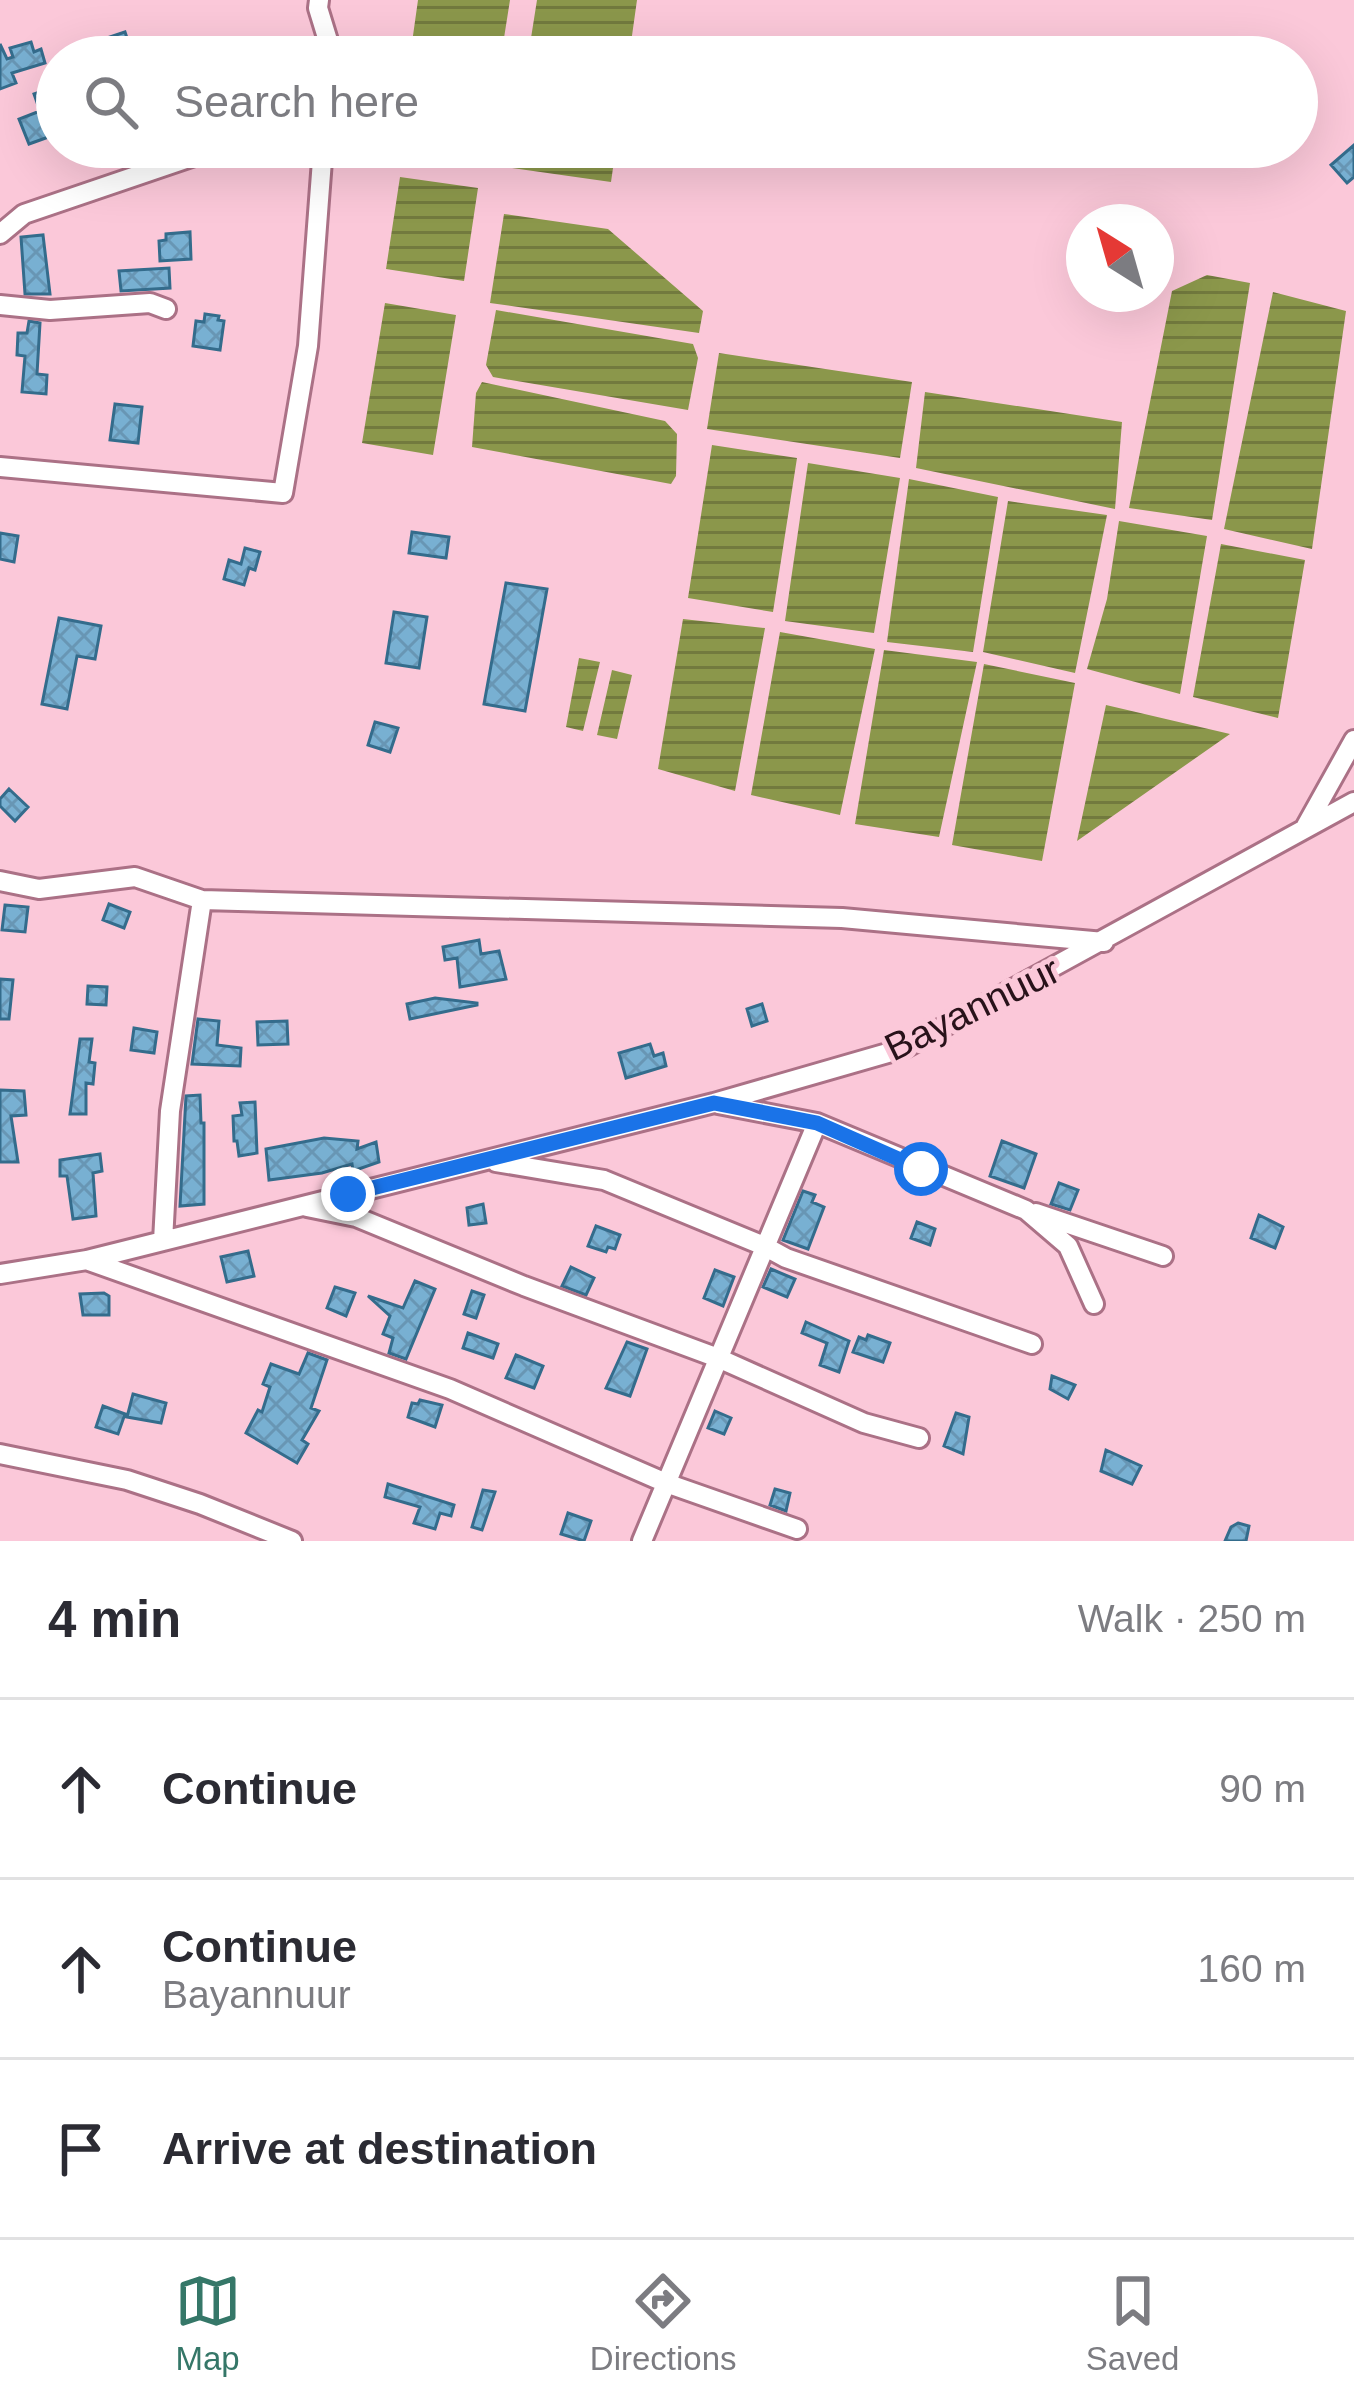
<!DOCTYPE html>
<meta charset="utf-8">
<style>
:root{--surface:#fff;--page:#f2f2f3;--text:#2b2b33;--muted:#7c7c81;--line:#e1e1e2;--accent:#357768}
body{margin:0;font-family:Arial,sans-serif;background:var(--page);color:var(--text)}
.compass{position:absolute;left:1066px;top:204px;width:108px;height:108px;border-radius:50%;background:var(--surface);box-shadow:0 12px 48px #0002;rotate:323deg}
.stop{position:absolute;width:36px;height:36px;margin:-27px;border:9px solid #1a73e8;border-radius:50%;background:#fff}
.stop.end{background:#1a73e8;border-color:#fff;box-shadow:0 3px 12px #0008}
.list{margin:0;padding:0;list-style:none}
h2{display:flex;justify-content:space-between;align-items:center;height:156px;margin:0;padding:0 48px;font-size:51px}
h2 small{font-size:39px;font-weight:400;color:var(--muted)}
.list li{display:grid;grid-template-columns:78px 1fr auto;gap:36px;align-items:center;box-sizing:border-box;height:180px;padding:0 48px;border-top:3px solid var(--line)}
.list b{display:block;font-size:45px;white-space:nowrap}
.list p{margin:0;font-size:39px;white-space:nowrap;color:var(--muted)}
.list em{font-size:39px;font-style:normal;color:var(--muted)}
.icon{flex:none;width:66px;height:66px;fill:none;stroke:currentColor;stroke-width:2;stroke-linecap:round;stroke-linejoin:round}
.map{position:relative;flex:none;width:1354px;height:1541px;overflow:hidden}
.search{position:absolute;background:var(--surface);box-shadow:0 12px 48px #0002;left:36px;right:36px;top:36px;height:132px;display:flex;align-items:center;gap:30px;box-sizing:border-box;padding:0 42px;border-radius:66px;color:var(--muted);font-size:45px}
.sheet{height:696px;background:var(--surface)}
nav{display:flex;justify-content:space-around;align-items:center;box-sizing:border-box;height:168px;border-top:3px solid var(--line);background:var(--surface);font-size:33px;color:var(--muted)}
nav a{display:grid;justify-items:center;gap:6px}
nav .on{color:var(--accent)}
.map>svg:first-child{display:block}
</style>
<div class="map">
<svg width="1354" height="1541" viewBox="0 0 1354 1541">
<defs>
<pattern id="water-rules" width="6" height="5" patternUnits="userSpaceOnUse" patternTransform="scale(3)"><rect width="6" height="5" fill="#8b974b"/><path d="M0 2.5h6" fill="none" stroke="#727a3e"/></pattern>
<pattern id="building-cross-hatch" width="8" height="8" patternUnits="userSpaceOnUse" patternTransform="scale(3)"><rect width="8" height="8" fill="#78b0d2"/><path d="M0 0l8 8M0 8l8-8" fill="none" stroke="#6896b4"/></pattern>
</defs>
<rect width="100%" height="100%" fill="#fbc8d9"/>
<path fill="url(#water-rules)" d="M 418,0 L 510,0 L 501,57 L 410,57 Z
M 537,0 L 637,0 L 629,57 L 528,57 Z
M 397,147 L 488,147 L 486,161 Z
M 515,147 L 616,147 L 611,182 L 512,168 Z
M 400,177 L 478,188 L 464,281 L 386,269 Z
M 504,214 L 608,229 L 703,311 L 699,333 L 490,303 Z
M 1207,275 L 1250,283 L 1212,520 L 1129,508 L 1172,291 Z
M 1273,292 L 1346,311 L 1312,549 L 1224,529 Z
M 385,303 L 456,315 L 433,455 L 362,443 Z
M 496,310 L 693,344 L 698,358 L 688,410 L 493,377 L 486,365 Z
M 719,353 L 912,382 L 900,458 L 707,429 Z
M 482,382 L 665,421 L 677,434 L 676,476 L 671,484 L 472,447 L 476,393 Z
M 925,392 L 1122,422 L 1115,509 L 916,468 Z
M 712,445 L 797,458 L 773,612 L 688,598 Z
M 808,463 L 900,478 L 874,633 L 785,621 Z
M 909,479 L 998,497 L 973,652 L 887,642 Z
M 1008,501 L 1107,515 L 1075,673 L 983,652 Z
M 1119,521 L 1207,536 L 1180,694 L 1087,669 L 1107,599 Z
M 1221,544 L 1305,560 L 1278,718 L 1193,697 Z
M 683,619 L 765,628 L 735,791 L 658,769 Z
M 780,632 L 875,649 L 840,815 L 751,795 Z
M 884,650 L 977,662 L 939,837 L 855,824 Z
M 579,658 L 600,662 L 583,731 L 566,727 Z
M 984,664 L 1075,683 L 1042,861 L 952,845 Z
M 612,670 L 632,675 L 617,739 L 597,735 Z
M 1106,705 L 1230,734 L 1077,841 Z"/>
<path fill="url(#building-cross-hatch)" stroke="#346c8c" stroke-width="3" d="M 125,32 L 130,47 L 111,53 L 112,57 L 90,57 L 86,45 Z
M 31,42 L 34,52 L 41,49 L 45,63 L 12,73 L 16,83 L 0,89 L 0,44 L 7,59 L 13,57 L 10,48 Z
M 57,86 L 57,123 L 50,124 L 54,135 L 29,144 L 19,119 L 40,111 L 34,94 Z
M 1354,145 L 1354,177 L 1347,183 L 1331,165 Z
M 190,232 L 191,259 L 160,261 L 159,241 L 166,240 L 166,234 Z
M 43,235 L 50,294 L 25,294 L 21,237 Z
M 169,268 L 170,288 L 121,291 L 119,271 Z
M 205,314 L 219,316 L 218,320 L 224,321 L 220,350 L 193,346 L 196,321 L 204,322 Z
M 29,321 L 40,323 L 37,374 L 47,375 L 46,394 L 22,392 L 25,356 L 17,355 L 18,333 L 27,333 Z
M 115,404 L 142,407 L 138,443 L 110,440 Z
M 412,532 L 449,537 L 446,558 L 409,553 Z
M 0,533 L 18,536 L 14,562 L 0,559 Z
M 245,548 L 260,552 L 255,570 L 249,568 L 244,585 L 224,579 L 229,560 L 241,564 Z
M 506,583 L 547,589 L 525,711 L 484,704 Z
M 394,612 L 427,617 L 419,668 L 386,663 Z
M 59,618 L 101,626 L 95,659 L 77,656 L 67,709 L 42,704 Z
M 375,722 L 398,728 L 390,752 L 368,745 Z
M 9,789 L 28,807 L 15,821 L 0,806 L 0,799 Z
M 109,904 L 130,912 L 124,928 L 103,920 Z
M 5,905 L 28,907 L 25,932 L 2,930 Z
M 479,940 L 481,954 L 499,951 L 506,979 L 460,987 L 457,958 L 445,960 L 443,947 Z
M 0,979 L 13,980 L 9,1019 L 0,1019 Z
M 88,986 L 107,987 L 106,1005 L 87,1004 Z
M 435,998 L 477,1003 L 477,1005 L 410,1019 L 407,1004 Z
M 762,1004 L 767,1021 L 752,1026 L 747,1009 Z
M 198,1019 L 219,1021 L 217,1045 L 241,1048 L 240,1066 L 192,1064 Z
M 287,1021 L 288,1044 L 258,1045 L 257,1022 Z
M 134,1028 L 157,1032 L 154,1053 L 131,1050 Z
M 80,1039 L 92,1039 L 89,1062 L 95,1063 L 93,1084 L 86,1083 L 86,1114 L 70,1114 Z
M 650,1044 L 654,1056 L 663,1053 L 666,1066 L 626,1078 L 619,1053 Z
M 0,1090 L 24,1091 L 26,1115 L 11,1116 L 18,1162 L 0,1162 Z
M 200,1095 L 201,1123 L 204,1123 L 204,1204 L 180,1206 L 186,1096 Z
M 255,1102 L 257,1153 L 239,1156 L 237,1141 L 234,1141 L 233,1116 L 242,1115 L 240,1103 Z
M 324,1138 L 358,1141 L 357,1149 L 376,1142 L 379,1162 L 353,1171 L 352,1164 L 322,1173 L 269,1180 L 266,1149 Z
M 1002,1141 L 1036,1154 L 1024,1188 L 990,1176 Z
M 100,1154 L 102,1171 L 93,1173 L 96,1216 L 73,1219 L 67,1176 L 60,1176 L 60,1160 Z
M 1059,1183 L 1078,1190 L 1070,1210 L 1051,1204 Z
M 803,1191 L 815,1195 L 812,1202 L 824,1207 L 808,1249 L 783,1240 Z
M 483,1204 L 486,1223 L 469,1225 L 467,1208 Z
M 1259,1215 L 1283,1227 L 1275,1248 L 1251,1238 Z
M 917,1222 L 935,1229 L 930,1245 L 911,1238 Z
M 596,1226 L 620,1235 L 615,1249 L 608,1247 L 606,1252 L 588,1246 Z
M 248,1251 L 254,1276 L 227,1282 L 221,1257 Z
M 571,1267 L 594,1278 L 586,1295 L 562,1286 Z
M 771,1269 L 795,1279 L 787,1297 L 763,1287 Z
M 715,1270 L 734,1277 L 723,1306 L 704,1298 Z
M 415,1281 L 435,1289 L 406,1359 L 389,1353 L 393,1338 L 383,1334 L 390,1316 L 368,1296 L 403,1308 Z
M 335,1287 L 355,1293 L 346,1316 L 327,1308 Z
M 472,1291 L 484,1295 L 476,1318 L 464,1314 Z
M 104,1293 L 109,1296 L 109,1315 L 83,1315 L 80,1294 Z
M 806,1322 L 849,1341 L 839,1372 L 820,1365 L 827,1343 L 802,1333 Z
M 468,1333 L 498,1344 L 493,1358 L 463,1348 Z
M 868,1335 L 890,1343 L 883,1362 L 853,1352 L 859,1337 L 866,1340 Z
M 627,1342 L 647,1349 L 630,1396 L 606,1388 Z
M 308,1353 L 327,1360 L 311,1408 L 319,1411 L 302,1440 L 308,1444 L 297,1463 L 246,1433 L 258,1410 L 262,1412 L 270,1387 L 263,1384 L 271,1364 L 299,1374 Z
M 516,1355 L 543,1366 L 534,1388 L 506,1378 Z
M 1052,1376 L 1075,1385 L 1068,1399 L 1050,1389 Z
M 133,1394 L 166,1403 L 161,1423 L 127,1417 Z
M 420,1400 L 442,1405 L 435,1427 L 408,1417 L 412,1403 L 418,1404 Z
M 103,1406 L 125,1414 L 118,1434 L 96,1427 Z
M 715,1411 L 731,1418 L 724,1434 L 708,1428 Z
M 956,1413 L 969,1417 L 963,1454 L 944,1446 Z
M 1106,1450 L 1141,1466 L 1132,1484 L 1101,1471 Z
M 388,1484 L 454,1505 L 451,1516 L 440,1513 L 435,1529 L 414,1523 L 420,1507 L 385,1497 Z
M 775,1489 L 790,1493 L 786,1511 L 770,1505 Z
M 483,1490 L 495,1492 L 482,1530 L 472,1527 Z
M 568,1513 L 591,1521 L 584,1541 L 561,1534 Z
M 1238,1523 L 1249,1526 L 1246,1541 L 1225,1541 L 1231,1527 Z"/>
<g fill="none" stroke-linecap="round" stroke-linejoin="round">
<g stroke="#ab7186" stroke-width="24">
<path id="minor" d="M 319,0 L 318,8 L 333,57
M 0,234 L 24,214 L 221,147
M 0,305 L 50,310 L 150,303 L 166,309
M 0,467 L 283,493 L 308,346 L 323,147
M 1306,826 L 1354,740
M 0,881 L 39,889 L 135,877 L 202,900 L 842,918 L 1104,942
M 817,1123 L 1026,1210 L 1068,1246 L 1094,1304
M 496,1162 L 604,1180 L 764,1246 L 786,1258 L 1032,1344
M 307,1207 L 356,1217 L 524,1286 L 718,1358 L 864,1423 L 919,1438
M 1036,1213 L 1163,1256
M 163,1241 L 170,1111 L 202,900
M 89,1261 L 450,1389 L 666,1483 L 797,1529
M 0,1274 L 87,1260 L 714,1103 L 905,1048 L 1354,802
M 0,1454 L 127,1480 L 200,1504 L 292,1541
M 642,1541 L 817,1123 L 718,1104"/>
</g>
<use href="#minor" stroke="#fff" stroke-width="18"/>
</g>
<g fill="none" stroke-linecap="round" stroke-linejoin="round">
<path stroke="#1a73e8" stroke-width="15" d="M 348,1194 L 714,1103 L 817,1123 L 921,1169"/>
</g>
<g text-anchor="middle" stroke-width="10" stroke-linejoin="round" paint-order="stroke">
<g font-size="39" fill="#28121a" stroke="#fbc8d9">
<text transform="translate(972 1008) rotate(-26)" y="14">Bayannuur</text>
</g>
</g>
</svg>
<svg class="compass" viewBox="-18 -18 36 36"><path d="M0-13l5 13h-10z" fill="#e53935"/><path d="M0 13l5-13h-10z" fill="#7c7c81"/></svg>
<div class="stop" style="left:921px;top:1169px"></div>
<div class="stop end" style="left:348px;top:1194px"></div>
<div class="search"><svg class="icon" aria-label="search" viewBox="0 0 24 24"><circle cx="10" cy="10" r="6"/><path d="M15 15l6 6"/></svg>Search here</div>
</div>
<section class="sheet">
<h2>4 min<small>Walk · 250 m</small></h2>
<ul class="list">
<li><svg class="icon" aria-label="ahead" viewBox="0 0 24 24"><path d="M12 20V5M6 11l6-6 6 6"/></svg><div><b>Continue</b></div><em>90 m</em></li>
<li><svg class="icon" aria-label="ahead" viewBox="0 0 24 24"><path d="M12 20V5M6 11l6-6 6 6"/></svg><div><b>Continue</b><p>Bayannuur</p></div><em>160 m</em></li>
<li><svg class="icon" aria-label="arrive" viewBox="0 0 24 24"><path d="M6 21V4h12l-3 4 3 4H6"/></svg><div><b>Arrive at destination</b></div></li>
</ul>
</section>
<nav>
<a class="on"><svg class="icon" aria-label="map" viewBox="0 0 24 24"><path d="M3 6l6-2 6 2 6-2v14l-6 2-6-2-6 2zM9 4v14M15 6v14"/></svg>Map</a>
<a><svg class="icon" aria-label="directions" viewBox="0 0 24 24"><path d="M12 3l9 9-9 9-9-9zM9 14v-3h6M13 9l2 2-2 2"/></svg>Directions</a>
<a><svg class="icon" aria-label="saved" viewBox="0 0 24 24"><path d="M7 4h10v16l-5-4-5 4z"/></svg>Saved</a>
</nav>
